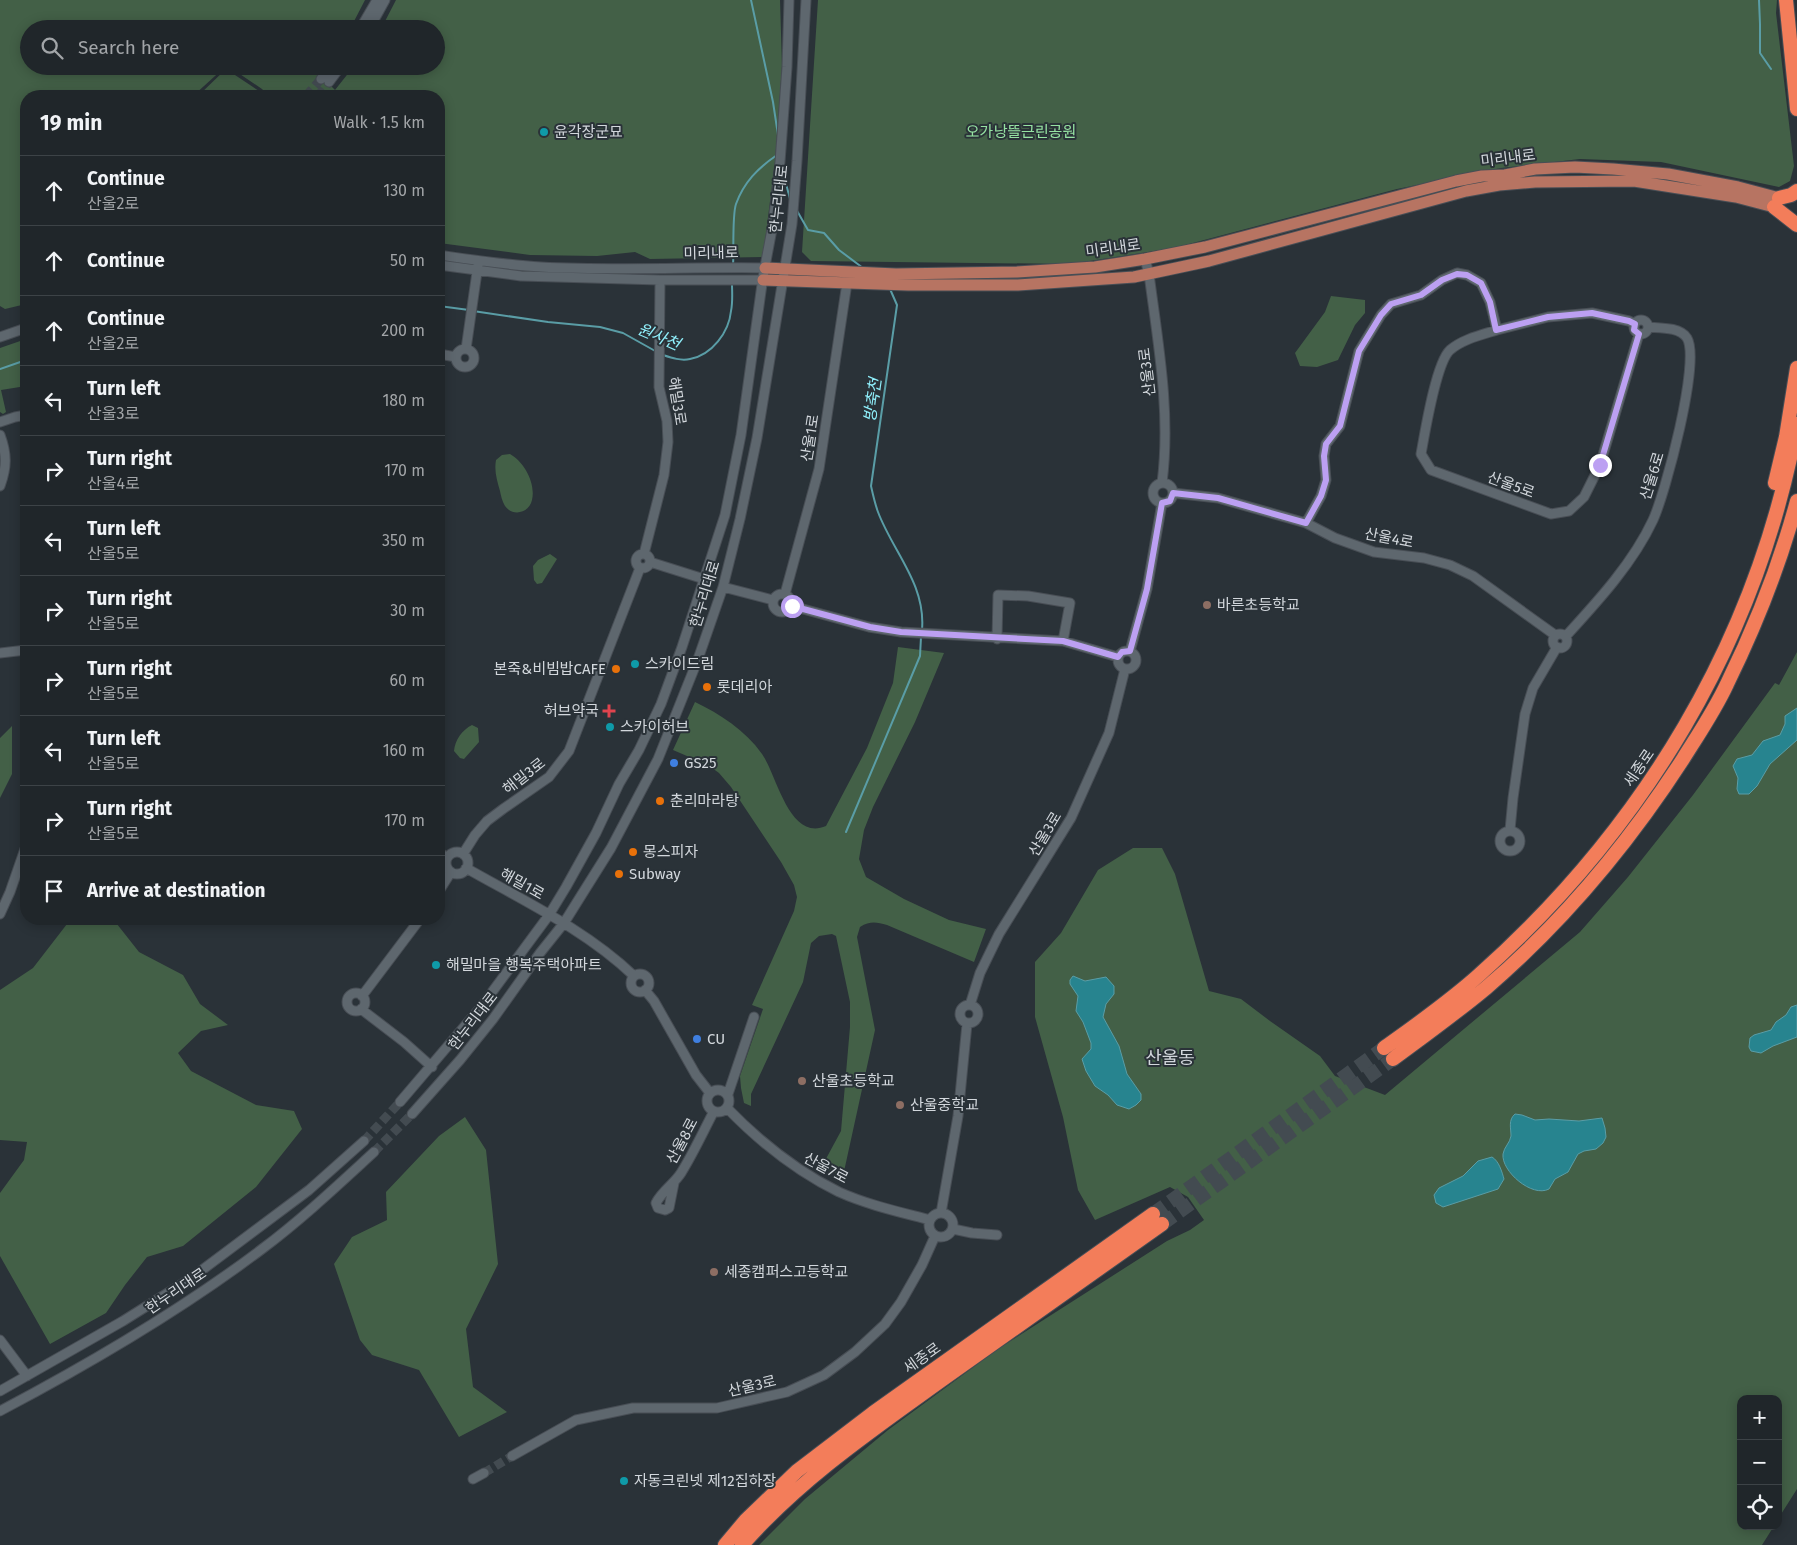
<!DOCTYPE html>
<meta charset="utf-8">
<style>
:root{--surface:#20262a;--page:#2d3236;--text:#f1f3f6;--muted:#a2a5a8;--line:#3d4347}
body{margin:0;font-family:"Fira Sans","Noto Sans KR",sans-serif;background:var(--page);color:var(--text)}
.controls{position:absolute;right:15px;bottom:15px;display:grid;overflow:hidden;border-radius:10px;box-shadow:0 2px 12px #0003}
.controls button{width:45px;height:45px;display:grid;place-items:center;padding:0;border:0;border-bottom:1px solid var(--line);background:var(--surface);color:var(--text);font:25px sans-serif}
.stop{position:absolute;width:15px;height:15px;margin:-11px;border:4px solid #bca0f2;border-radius:50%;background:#fff}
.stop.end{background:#bca0f2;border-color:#fff;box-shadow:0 1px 5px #0008}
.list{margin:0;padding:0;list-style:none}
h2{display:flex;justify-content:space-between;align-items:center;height:65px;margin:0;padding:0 20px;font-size:21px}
h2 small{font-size:16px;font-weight:400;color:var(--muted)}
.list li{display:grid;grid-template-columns:32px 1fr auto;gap:15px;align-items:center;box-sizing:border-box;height:70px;padding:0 20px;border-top:1px solid var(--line)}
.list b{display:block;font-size:19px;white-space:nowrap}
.list p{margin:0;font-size:16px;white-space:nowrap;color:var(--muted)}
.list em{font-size:16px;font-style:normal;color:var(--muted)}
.icon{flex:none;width:28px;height:28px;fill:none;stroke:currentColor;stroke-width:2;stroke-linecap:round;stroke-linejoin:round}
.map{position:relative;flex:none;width:1797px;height:1545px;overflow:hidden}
.search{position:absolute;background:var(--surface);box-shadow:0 2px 12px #0003;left:20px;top:20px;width:425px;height:55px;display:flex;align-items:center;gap:12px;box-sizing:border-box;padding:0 18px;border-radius:28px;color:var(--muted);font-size:19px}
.panel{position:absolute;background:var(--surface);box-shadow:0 2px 12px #0003;left:20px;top:90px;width:425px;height:835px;border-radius:20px}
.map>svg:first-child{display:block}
</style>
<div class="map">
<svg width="1797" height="1545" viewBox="0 0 1797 1545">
<rect width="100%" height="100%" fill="#2a3238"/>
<path fill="#436047" d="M 0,0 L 365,0 L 350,29 L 29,29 L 29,66 L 226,66 L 193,96 L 26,96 L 26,304 L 5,309 L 0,306 Z
M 396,0 L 780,0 L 782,66 L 775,162 L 763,257 L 650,259 L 635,252 L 597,256 L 530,255 L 439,243 L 439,96 L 269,96 L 262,89 L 228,66 L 318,66 L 315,70 L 335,90 L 354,66 L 436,66 L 436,29 L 381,29 Z
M 818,0 L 1777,0 L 1776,13 L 1794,166 L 1790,181 L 1779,187 L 1661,162 L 1580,159 L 1501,168 L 1397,189 L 1174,248 L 1070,264 L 811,261 L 802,252 Z
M 226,69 L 259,91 L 263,96 L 198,96 Z
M 1331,296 L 1365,300 L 1365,313 L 1355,325 L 1338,360 L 1317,367 L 1300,366 L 1295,353 L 1325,312 Z
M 26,339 L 26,386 L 1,390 L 6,412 L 3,414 L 0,412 L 0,348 Z
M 510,454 C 524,462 536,483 532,500 C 529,513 513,517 505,506 C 502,501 501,496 500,491 C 497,480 494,471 496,460 L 502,455 Z
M 550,554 L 557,559 L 542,583 L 537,584 L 534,580 L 533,566 L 538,560 Z
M 898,647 L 944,653 L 915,722 L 873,807 L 864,830 L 859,859 L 866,877 L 904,899 L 949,920 L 986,929 L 974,962 L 887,925 C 876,922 870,921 860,927 L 857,937 L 875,1030 L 843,1176 L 821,1168 L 841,1131 L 850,1027 L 850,1002 L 836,936 L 832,934 L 819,936 L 811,943 L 803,982 L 751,1094 L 751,1106 L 744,1103 L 741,1088 L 740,1076 L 763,1009 L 752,1005 L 794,911 L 797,897 L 794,885 L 781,862 L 731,787 L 719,773 L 708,765 L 673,750 L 695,702 C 720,714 745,730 762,754 C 777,775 789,842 826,826 L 867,748 L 893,683 Z
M 1797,652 L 1797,1489 L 1778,1519 L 1778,1399 L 1741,1399 L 1741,1526 L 1774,1526 L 1762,1545 L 759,1545 L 805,1499 L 888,1430 L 998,1349 L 1167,1241 L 1190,1230 L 1204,1220 L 1188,1197 L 1170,1187 L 1095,1220 L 1078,1190 L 1063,1117 L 1035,1017 L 1035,962 L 1061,933 L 1098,870 L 1133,848 L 1162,848 L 1175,874 L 1209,991 L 1241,999 L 1270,1021 L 1320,1056 L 1335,1076 L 1385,1095 L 1580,932 L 1628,877 L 1693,795 L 1775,683 L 1779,685 Z
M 472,725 L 478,728 L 479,742 L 464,759 L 460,758 L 454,751 C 455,740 462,730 472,725 Z
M 12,726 L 12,774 L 0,798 L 0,738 Z
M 66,919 L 113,919 L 139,952 L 183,975 L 200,1004 L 228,1025 L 201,1031 L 178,1053 L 191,1071 L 256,1105 L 294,1111 L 302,1129 L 256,1187 L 183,1246 L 147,1257 L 125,1285 L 106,1313 L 50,1344 L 0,1256 L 0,1193 L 24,1160 L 27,1142 L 0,1140 L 0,990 L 33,968 L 67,924 Z
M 465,1117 L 486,1150 L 498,1264 L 466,1329 L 473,1387 L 507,1412 L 459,1437 L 419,1370 L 372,1355 L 360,1340 L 334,1264 L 352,1237 L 387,1220 L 386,1192 L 439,1136 Z"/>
<path fill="#27848f" stroke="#5a9da6" d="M 1797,708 L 1797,740 L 1770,764 L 1757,786 L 1749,794 L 1739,794 L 1737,789 L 1738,778 L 1733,766 L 1737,759 L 1752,755 L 1763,741 L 1780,735 L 1785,724 L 1785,716 Z
M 1073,976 L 1085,981 L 1106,977 L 1114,986 L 1114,994 L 1106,1004 L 1103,1017 L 1119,1046 L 1127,1074 L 1141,1094 L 1141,1100 L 1136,1105 L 1129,1109 L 1117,1105 L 1108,1095 L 1095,1086 L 1086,1071 L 1082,1059 L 1091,1049 L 1091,1043 L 1083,1022 L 1076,1011 L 1078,996 L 1070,984 L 1070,980 Z
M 1797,1005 L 1797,1037 L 1773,1046 L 1761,1053 L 1751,1051 L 1749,1047 L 1750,1038 L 1754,1035 L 1771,1030 L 1776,1022 L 1786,1015 L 1791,1007 Z
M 1515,1114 L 1522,1115 L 1535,1120 L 1549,1119 L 1579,1121 L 1602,1118 L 1605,1128 L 1606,1137 L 1603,1143 L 1596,1149 L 1584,1151 L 1578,1154 L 1568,1172 L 1555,1179 L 1549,1189 C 1532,1198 1501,1171 1503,1154 C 1504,1147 1510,1143 1511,1136 C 1511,1128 1508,1120 1515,1114 Z
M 1492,1157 C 1499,1161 1502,1172 1504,1179 L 1498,1189 L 1443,1207 L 1436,1203 L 1434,1195 L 1439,1188 L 1463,1176 L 1478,1161 Z"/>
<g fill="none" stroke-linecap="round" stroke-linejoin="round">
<path stroke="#5a9da6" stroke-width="2" d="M 751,0 L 773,102 L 778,135
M 1759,0 L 1760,24 L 1760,53 L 1771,69
M 783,172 L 790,199
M 796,209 L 808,230 L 824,233 L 839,250 L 863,268
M 733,266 C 734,252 732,215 736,204 C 744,182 758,168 777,155
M 890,289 L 897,305 L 871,486 C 873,495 875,504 878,512 C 893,552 926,584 922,630
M 439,306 L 469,310
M 473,311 L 548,322 L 600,327 L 623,333 L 657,352
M 663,355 C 672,358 681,361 690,359 C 712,355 729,332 731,311 C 733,302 732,292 732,283
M 0,369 L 26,360
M 846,832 L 920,656 L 921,637"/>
<path stroke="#434b51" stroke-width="9" stroke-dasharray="9 4.5" stroke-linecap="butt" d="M 306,96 L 321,79
M 318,96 L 329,82
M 364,1141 L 400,1102
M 374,1152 L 412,1114
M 484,1473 L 512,1456"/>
<path stroke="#434b51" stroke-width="14" stroke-dasharray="14 7" stroke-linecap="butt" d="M 1153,1214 L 1384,1048
M 1162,1224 L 1393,1059"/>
<g stroke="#484e55" stroke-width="11">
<path id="minor" d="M 360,29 L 377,0
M 369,29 L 385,0
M 321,79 L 331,66
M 329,82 L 341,66
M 439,255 C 473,260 506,265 541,267 C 615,271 690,267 765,268
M 1145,259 L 1149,274 C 1158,343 1171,413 1162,483
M 439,265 L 521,276 L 660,280 L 763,280
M1634 327a7 7 0 1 1 14 0a7 7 0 1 1-14 0Z
M 1497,330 L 1548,317 L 1592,313 L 1629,321 L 1635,324
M 0,337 L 26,328
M 466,349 L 478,265
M456 358a9 9 0 1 1 18 0a9 9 0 1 1-18 0Z
M 439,354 L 456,357
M 0,422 L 15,417 L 26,415
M 0,435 C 7,454 7,467 0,486
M1153 493a10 10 0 1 1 20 0a10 10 0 1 1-20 0Z
M 1173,493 L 1218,498 L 1306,523 L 1335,538 L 1374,552 L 1424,558 L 1450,565 L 1473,576 L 1555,635
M 1306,523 L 1321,496 L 1326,480 L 1324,456 L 1326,444 L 1340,426 L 1359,351 L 1381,315 L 1391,304 L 1421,295 L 1442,280 L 1457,273 L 1467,275 L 1481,283 L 1490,302 L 1497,330 C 1481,335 1463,339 1450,350 C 1436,363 1425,432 1421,454 L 1431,470 L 1551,514 L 1569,511 L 1584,497 L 1600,465 L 1639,334
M636 561a7 7 0 1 1 14 0a7 7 0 1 1-14 0Z
M 644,554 L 664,475 L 668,442 L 667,421 L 659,387 L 660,280
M 650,562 L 704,579
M 723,587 L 773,600
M773 603a9 9 0 1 1 18 0a9 9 0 1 1-18 0Z
M 785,594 L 819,469 L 847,283
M 792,606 L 869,627 L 901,632 L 1063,641 L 1118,657
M1553 641a7 7 0 1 1 14 0a7 7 0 1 1-14 0Z
M 1566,636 C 1598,601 1633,563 1653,520 C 1665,494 1701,361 1687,338 C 1680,327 1660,328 1648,327
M 997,639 L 998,595 L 1028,596 L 1070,603 L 1063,641
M1118 660a9 9 0 1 1 18 0a9 9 0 1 1-18 0Z
M 1130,651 L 1147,589 L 1162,503
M 0,653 L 26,650
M 1510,830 L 1513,798 L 1525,714 L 1533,688 L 1557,647
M1500 841a10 10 0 1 1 20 0a10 10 0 1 1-20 0Z
M 439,852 L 447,858
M446 863a11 11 0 1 1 22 0a11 11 0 1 1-22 0Z
M 463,854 L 475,835 L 487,821 L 503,809 L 549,777 L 569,751 L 640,568
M 466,868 C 524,901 586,930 634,976
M 439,891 L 451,872
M 0,914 L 10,892 L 26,846
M631 983a9 9 0 1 1 18 0a9 9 0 1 1-18 0Z
M 645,990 L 654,1001 L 696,1075 L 710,1093
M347 1002a9 9 0 1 1 18 0a9 9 0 1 1-18 0Z
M 362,996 L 420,919
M960 1014a9 9 0 1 1 18 0a9 9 0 1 1-18 0Z
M 970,1005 L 980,973 L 999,934 L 1071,818 L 1109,733 L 1125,669
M 361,1009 L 404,1042 L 432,1067
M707 1101a11 11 0 1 1 22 0a11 11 0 1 1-22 0Z
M 728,1094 L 754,1017
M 400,1102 L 481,1007 L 549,915 L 566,887 L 596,833 L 619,784 L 639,750 L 661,704 L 682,647 L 725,515 L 741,435 L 763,277 L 773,224 L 780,162 L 787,67 L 789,0
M 727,1108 C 760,1142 796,1171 839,1192 C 868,1205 900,1212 930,1220
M 412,1114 L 460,1060 L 493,1019 L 540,953 L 564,923 L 579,899 L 611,848 L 658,759 L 698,659 L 723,587 L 740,519 L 757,438 L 792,224 L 797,161 L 806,0
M 674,1183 L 669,1208 L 665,1210 L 658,1208 L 656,1203 C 662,1191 674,1184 681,1173 C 693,1154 703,1132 714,1111
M929 1225a12 12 0 1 1 24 0a12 12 0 1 1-24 0Z
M 941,1213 L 958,1116 L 967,1024
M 953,1229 L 972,1233 L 997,1235
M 0,1340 L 27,1376
M 0,1391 L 123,1321 L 190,1279 L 309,1190 L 364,1141
M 0,1411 C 91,1363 180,1311 262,1249 C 302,1219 338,1185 374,1152
M 512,1456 L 576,1420 L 633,1408 L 717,1408 L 787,1392 L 824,1375 L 855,1352 L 885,1324 L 901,1302 L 922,1265 L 935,1236
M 473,1479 L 484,1473"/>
</g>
<g stroke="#484e55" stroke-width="13">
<path id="major" d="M 765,268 L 896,274 L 1017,272 L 1095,267 L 1145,259 L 1205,247 L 1456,181 L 1482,176 L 1505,175 L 1535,169 L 1575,167 L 1613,169 L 1668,174 L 1738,187 L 1779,198
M 763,280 L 908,285 L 1018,285 L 1134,277 L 1209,261 L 1466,191 L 1499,185 L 1535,182 L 1634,181 L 1736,197 L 1774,207"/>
</g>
<g stroke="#484e55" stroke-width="16">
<path id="highway" d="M 1786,0 L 1797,109
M 1779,198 L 1791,195 L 1797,191
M 1774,207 L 1797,225
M 1775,483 L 1786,437 L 1797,368
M 1384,1048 C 1416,1025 1449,1002 1479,975 C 1643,829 1757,642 1797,424
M 1393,1059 C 1424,1036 1456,1013 1486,988 C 1563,922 1628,844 1683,759 C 1698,735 1715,710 1727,684 C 1756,625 1780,564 1797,501
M 725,1545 L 746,1520 L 797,1471 L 873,1413 L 1153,1214
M 742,1545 C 800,1479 872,1430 943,1379 C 1016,1327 1089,1275 1162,1224"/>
</g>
<use href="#minor" stroke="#5e676e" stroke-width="9"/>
<use href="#major" stroke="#b77462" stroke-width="11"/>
<use href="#highway" stroke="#f37d5a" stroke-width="14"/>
</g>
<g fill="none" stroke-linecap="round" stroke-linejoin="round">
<path stroke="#bca0f2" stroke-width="6" d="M 792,606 L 870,627 L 901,632 L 1063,641 L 1118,657 L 1122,652 L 1130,651 L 1147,589 L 1162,503 L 1170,501 L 1173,493 L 1218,498 L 1306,523 L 1321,496 L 1326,480 L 1324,456 L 1326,444 L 1340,426 L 1359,351 L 1381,315 L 1391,304 L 1421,295 L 1442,280 L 1457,274 L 1467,275 L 1481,283 L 1490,302 L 1496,330 L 1548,317 L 1592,313 L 1629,321 L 1635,324 L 1634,330 L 1639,334 L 1600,465"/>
</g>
<g fill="#0f9aa8" stroke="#2a3238" stroke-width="2">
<circle cx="544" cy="132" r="5"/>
<circle cx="635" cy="664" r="5"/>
<circle cx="610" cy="727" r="5"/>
<circle cx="436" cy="965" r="5"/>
<circle cx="624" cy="1481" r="5"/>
</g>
<g fill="#8d6e63" stroke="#2a3238" stroke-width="2">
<circle cx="1207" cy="605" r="5"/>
<circle cx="802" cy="1081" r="5"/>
<circle cx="900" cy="1105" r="5"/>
<circle cx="714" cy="1272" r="5"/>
</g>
<g fill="#e8710a" stroke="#2a3238" stroke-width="2">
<circle cx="616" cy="669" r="5"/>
<circle cx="707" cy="687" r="5"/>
<circle cx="660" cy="801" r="5"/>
<circle cx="633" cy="852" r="5"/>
<circle cx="619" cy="874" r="5"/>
</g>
<path fill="#e0444e" stroke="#2a3238" stroke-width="2" d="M606.5 703.5h5v5h5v5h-5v5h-5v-5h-5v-5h5z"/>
<g fill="#3f7fe0" stroke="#2a3238" stroke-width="2">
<circle cx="674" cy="763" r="5"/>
<circle cx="697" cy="1039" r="5"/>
</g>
<g text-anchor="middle" stroke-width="4" stroke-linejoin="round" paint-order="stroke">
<g font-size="15" fill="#d2d7dc" stroke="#2a3238" text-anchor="start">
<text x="554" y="137">윤각장군묘</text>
<text x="1217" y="610">바른초등학교</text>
<text x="645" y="669">스카이드림</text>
<text x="606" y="674" text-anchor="end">본죽&amp;비빔밥CAFE</text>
<text x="717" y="692">롯데리아</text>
<text x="599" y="716" text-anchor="end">허브약국</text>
<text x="620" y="732">스카이허브</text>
<text x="684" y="768">GS25</text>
<text x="670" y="806">춘리마라탕</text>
<text x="643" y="857">몽스피자</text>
<text x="629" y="879">Subway</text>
<text x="446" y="970">해밀마을 행복주택아파트</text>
<text x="707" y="1044">CU</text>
<text x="812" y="1086">산울초등학교</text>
<text x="910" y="1110">산울중학교</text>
<text x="724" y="1277">세종캠퍼스고등학교</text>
<text x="634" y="1486">자동크린넷 제12집하장</text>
</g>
<g font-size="15" fill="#96e2a2" stroke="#2a3238">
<text x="1021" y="137">오가낭뜰근린공원</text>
</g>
<g font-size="15" fill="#d2d7dc" stroke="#2a3238">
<text transform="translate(1508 158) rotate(-7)" y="5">미리내로</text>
<text transform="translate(779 199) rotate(-84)" y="5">한누리대로</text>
<text transform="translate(1113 248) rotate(-8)" y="5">미리내로</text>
<text transform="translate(711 253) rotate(-1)" y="5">미리내로</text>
<text transform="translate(1147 372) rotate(-97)" y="5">산울3로</text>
<text transform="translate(677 401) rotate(81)" y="5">해밀3로</text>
<text transform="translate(810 438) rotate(-81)" y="5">산울1로</text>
<text transform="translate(1652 476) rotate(-73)" y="5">산울6로</text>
<text transform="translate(1511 485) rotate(20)" y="5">산울5로</text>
<text transform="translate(1389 538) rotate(11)" y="5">산울4로</text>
<text transform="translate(705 594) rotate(-73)" y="5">한누리대로</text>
<text transform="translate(1639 768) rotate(-56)" y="5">세종로</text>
<text transform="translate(524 776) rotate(-38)" y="5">해밀3로</text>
<text transform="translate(1045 834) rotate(-59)" y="5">산울3로</text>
<text transform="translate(522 884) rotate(29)" y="5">해밀1로</text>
<text transform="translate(473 1021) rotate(-52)" y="5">한누리대로</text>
<text transform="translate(682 1141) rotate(-62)" y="5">산울8로</text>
<text transform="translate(826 1168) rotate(28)" y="5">산울7로</text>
<text transform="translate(176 1291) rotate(-34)" y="5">한누리대로</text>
<text transform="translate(922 1358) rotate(-35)" y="5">세종로</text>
<text transform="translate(752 1386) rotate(-13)" y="5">산울3로</text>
</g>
<g font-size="16" font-style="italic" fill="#90f0fc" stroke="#2a3238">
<text transform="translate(659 336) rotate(23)" y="6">원사천</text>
<text transform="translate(872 400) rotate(-82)" y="6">방축천</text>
</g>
<g font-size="18" fill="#d2d7dc" stroke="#2a3238">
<text x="1170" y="1064">산울동</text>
</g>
</g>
</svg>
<div class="controls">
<button>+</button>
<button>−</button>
<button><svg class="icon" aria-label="locate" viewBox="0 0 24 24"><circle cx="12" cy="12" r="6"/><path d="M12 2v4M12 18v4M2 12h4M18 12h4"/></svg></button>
</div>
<div class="stop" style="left:792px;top:606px"></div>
<div class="stop end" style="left:1600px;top:465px"></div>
<div class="search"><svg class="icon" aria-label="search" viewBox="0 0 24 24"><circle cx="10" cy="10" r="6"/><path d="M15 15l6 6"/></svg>Search here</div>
<section class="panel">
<h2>19 min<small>Walk · 1.5 km</small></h2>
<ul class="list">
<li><svg class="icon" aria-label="ahead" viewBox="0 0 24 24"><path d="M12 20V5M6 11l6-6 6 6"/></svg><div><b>Continue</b><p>산울2로</p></div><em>130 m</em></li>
<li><svg class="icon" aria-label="ahead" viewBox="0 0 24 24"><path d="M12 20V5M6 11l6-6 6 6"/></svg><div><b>Continue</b></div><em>50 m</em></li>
<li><svg class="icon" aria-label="ahead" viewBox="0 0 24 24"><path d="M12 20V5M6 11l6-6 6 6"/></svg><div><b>Continue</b><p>산울2로</p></div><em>200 m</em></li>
<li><svg class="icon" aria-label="left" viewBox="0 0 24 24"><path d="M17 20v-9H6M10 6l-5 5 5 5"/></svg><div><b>Turn left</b><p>산울3로</p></div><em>180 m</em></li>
<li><svg class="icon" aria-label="right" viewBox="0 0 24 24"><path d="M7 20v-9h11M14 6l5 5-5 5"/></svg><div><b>Turn right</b><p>산울4로</p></div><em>170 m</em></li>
<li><svg class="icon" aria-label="left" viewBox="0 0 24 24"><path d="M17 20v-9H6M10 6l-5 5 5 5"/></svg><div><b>Turn left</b><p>산울5로</p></div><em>350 m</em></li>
<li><svg class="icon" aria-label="right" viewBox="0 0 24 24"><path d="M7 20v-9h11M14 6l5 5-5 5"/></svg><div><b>Turn right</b><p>산울5로</p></div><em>30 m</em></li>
<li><svg class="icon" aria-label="right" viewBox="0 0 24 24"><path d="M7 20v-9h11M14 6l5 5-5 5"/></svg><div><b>Turn right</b><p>산울5로</p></div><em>60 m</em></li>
<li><svg class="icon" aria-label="left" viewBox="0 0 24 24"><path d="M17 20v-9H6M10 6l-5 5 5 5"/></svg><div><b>Turn left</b><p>산울5로</p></div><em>160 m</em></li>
<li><svg class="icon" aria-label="right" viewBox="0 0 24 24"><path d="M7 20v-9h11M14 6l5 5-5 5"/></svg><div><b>Turn right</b><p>산울5로</p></div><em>170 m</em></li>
<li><svg class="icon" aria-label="arrive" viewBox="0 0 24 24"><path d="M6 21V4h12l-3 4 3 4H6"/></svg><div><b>Arrive at destination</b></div></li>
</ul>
</section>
</div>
